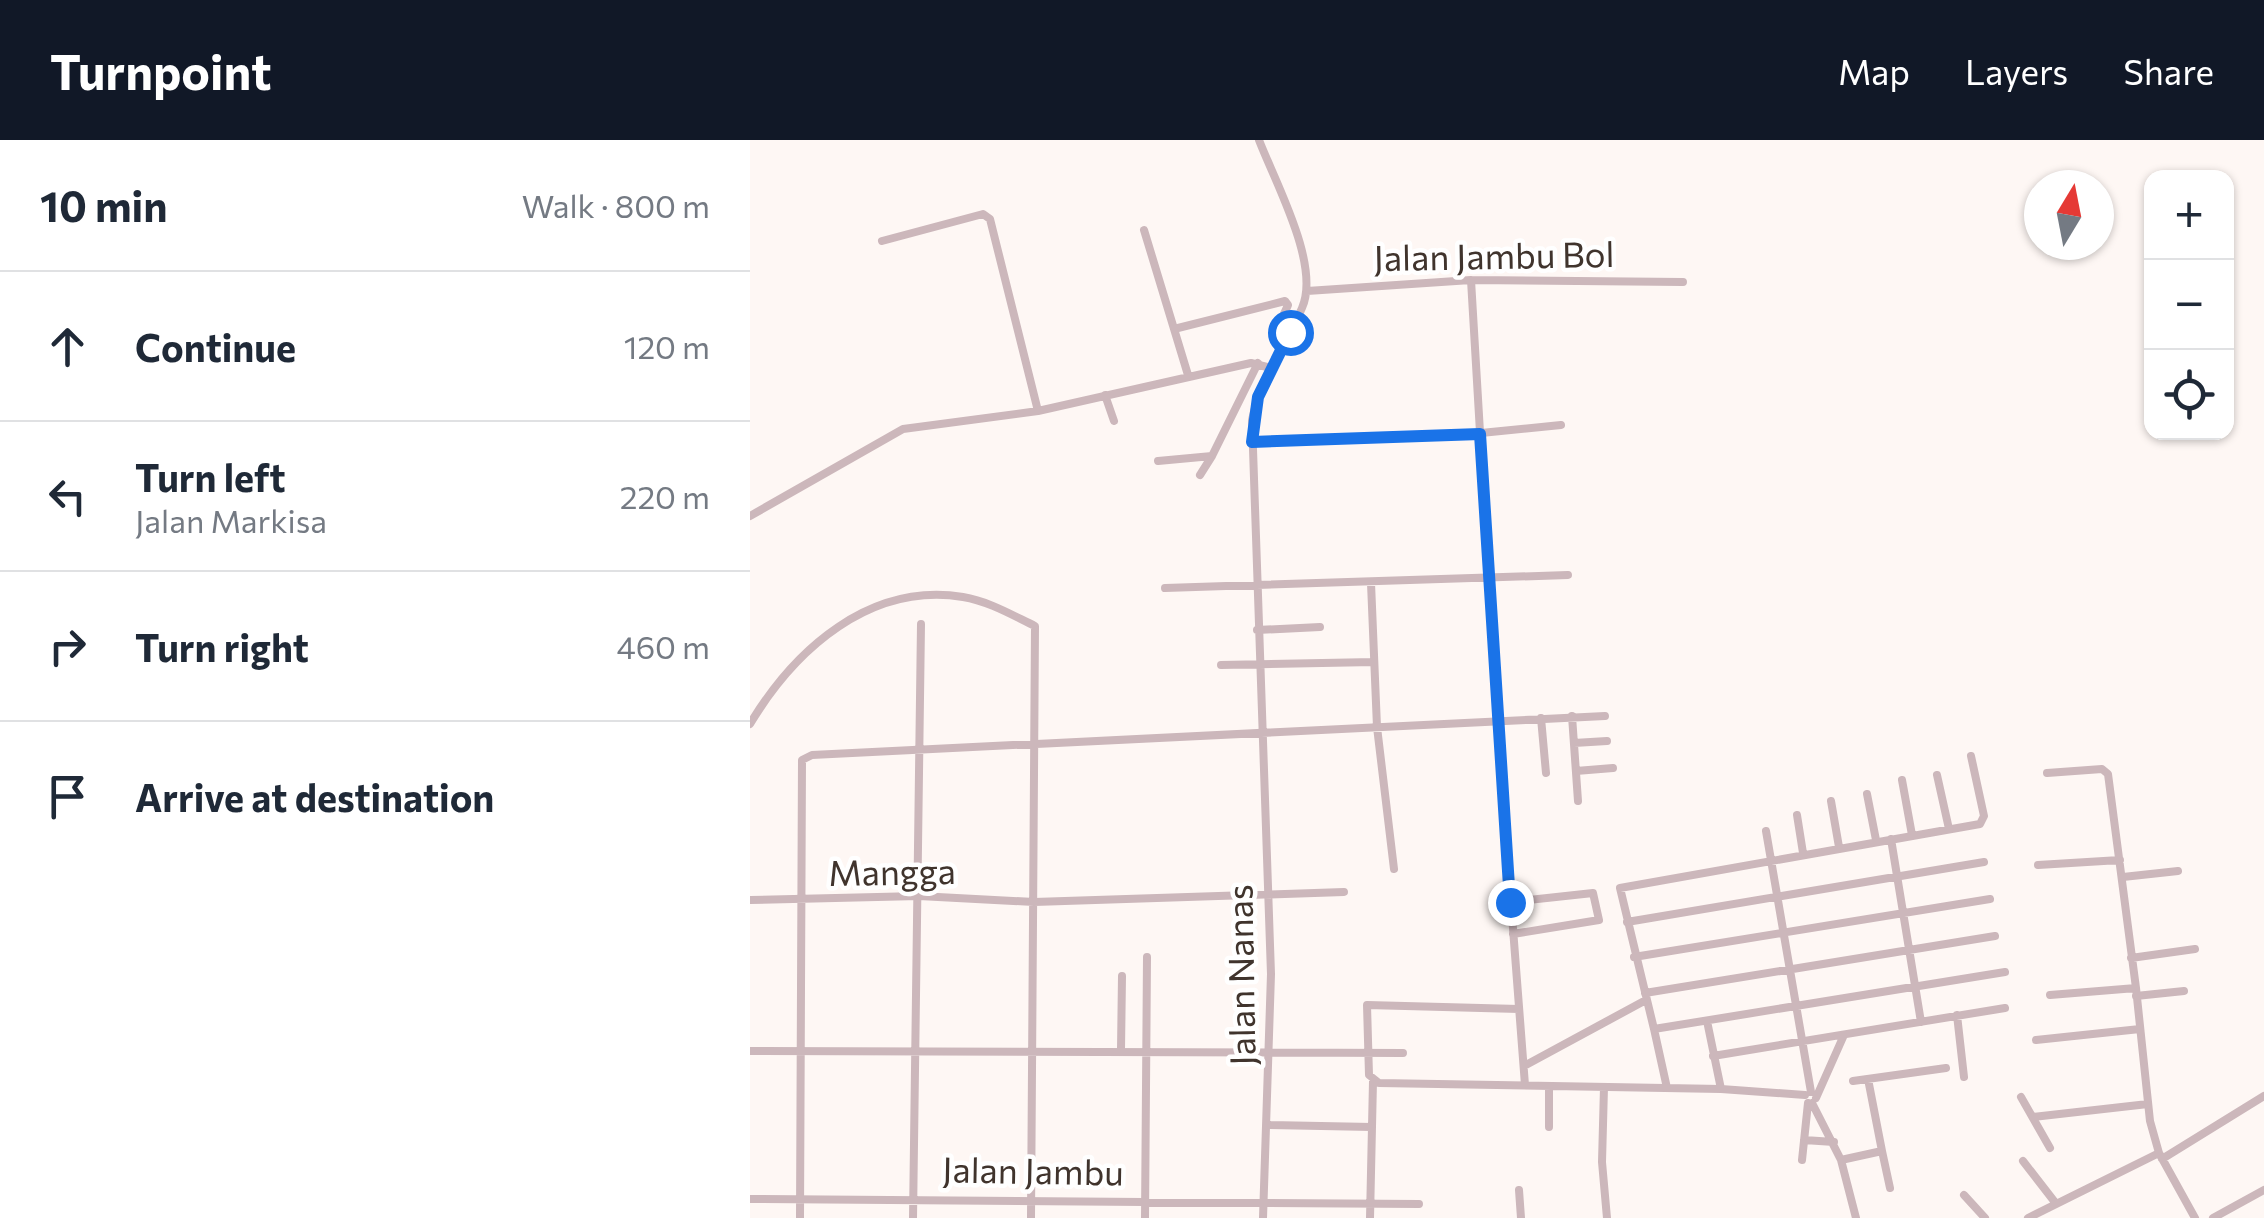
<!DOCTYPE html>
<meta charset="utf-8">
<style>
:root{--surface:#fff;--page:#f6f6f7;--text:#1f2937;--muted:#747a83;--line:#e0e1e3;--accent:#111827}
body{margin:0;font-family:Commissioner,sans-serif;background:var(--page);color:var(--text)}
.controls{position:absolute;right:30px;top:30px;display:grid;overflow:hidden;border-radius:20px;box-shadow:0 2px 8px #0004}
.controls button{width:90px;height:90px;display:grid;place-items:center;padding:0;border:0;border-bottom:2px solid var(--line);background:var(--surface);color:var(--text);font:50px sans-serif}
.compass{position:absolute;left:1274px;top:30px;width:90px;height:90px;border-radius:50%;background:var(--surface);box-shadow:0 2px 8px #0004;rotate:10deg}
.stop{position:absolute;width:30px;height:30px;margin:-22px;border:8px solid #1a73e8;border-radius:50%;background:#fff}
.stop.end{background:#1a73e8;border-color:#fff;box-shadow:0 2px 10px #0008}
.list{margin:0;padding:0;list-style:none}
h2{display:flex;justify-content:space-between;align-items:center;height:130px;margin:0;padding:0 40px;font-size:42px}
h2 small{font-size:32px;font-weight:400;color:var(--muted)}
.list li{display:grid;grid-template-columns:65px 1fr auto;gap:30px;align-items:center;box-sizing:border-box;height:150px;padding:0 40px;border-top:2px solid var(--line)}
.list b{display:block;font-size:38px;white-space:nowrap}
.list p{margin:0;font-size:32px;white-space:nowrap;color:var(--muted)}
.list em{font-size:32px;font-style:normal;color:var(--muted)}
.icon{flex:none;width:55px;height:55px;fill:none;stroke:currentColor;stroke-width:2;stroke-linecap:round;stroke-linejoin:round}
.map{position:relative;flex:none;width:1514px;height:1078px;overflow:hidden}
header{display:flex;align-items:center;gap:60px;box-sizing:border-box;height:140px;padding:0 50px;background:var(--accent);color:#fff}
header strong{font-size:48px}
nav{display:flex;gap:55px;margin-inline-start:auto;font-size:35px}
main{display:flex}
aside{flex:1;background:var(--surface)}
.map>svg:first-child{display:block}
</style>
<header>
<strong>Turnpoint</strong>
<nav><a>Map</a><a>Layers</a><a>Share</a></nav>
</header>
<main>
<aside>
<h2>10 min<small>Walk · 800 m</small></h2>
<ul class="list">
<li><svg class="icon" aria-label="ahead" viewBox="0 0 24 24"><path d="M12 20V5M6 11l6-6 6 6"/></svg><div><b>Continue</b></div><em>120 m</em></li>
<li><svg class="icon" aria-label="left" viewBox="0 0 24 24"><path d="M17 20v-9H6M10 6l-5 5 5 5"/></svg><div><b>Turn left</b><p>Jalan Markisa</p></div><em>220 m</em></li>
<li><svg class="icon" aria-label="right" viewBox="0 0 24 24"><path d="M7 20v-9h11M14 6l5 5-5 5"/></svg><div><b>Turn right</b></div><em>460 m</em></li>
<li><svg class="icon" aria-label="arrive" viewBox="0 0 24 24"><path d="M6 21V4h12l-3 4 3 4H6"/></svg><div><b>Arrive at destination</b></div></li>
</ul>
</aside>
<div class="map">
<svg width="1514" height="1078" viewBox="0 0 1514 1078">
<rect width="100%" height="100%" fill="#fef7f4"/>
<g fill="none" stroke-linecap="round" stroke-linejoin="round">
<path stroke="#ccb7bb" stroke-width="8" d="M 509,0 C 525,42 571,125 552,168 C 536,205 510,239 502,280 L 521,834 L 513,1078
M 394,90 L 438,235
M 132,101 L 233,74 L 240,79 L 288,271
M 721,140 L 747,580 L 775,945
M 557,151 L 721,140 L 933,142
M 424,189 L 535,161 L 538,165 L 529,185 L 540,192
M 355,255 L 364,281
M 502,302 L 731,293 L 811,285
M 408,321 L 462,316 L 508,223
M 450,335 L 462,316
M 0,376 L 153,289 L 288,271 L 501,223 L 521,228
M 621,443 L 627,587 L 644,729
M 415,448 L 818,435
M 507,490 L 570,487
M 471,525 L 624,522
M 822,576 L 828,661
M 791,578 L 796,633
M 0,584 C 45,509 120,442 213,457 C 238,461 262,475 285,486 L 281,1078
M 824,603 L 857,601
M 1221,616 L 1234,676 L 1230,684 L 870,748 L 904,889 L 1255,832
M 826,631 L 863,628
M 1297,633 L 1352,629 L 1358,634 L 1386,848
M 1187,635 L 1199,689
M 1152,640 L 1162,695
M 1117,654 L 1126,700
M 1081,661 L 1089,707
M 1047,675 L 1053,713
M 1016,691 L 1061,952
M 1141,699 L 1171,882
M 1288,725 L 1370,720
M 1373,737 L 1428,731
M 0,760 L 169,756 L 284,762 L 594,752
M 760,762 L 843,753 L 849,780 L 763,794
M 877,782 L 1234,722
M 884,817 L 1240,759
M 1381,818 L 1445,809
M 895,853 L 1245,796
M 1300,855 L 1386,848 L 1400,981 L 1409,1013 L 1445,1078
M 1386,856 L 1434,851
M 769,869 L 617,865 L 619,935 L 629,943 L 971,949 L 1055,955
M 1207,875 L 1214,937
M 957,881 L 971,949
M 904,889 L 917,948
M 1286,900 L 1390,889
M 371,910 L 372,836
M 0,911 L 653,913
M 963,916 L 1255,868
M 774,926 L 896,860
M 1118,939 L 1132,1011
M 1103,941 L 1196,928
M 799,946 L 799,987
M 854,947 L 852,1022 L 857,1078
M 1271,957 L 1300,1008
M 1066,958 L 1094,895
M 1062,963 L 1091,1020 L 1106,1078
M 1283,977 L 1398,964
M 518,985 L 622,987
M 1054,1000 L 1084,1002
M 1412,1019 L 1514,956
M 1052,1020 L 1058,963
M 1091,1020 L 1132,1011 L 1140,1048
M 1273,1021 L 1304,1061
M 769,1050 L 771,1078
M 1214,1055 L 1235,1078
M 0,1059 L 669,1064
M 50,1078 L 52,620 L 62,615 L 855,576
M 163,1078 L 171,484
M 395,1078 L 397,817
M 620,1078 L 623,941
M 1278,1078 L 1409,1013
M 1463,1078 L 1514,1050"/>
</g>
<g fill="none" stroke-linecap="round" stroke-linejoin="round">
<path stroke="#1a73e8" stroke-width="12" d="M 540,192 L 508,257 L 502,302 L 730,294 L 760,762"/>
</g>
<g text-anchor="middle" stroke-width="9" stroke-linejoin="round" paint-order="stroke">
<g font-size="35" fill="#40342d" stroke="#fff">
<text transform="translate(744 117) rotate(-1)" y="12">Jalan Jambu Bol</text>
<text transform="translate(142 733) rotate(-1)" y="12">Mangga</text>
<text transform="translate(492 835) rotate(-91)" y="12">Jalan Nanas</text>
<text transform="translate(283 1032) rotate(1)" y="12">Jalan Jambu</text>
</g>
</g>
</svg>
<div class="controls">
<button>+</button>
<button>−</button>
<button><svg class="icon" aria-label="locate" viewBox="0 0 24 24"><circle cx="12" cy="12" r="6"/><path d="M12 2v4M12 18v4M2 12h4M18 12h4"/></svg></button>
</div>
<svg class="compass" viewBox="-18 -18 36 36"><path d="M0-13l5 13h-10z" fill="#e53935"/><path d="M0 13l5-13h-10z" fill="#747a83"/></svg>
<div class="stop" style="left:540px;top:192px"></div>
<div class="stop end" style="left:760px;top:762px"></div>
</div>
</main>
